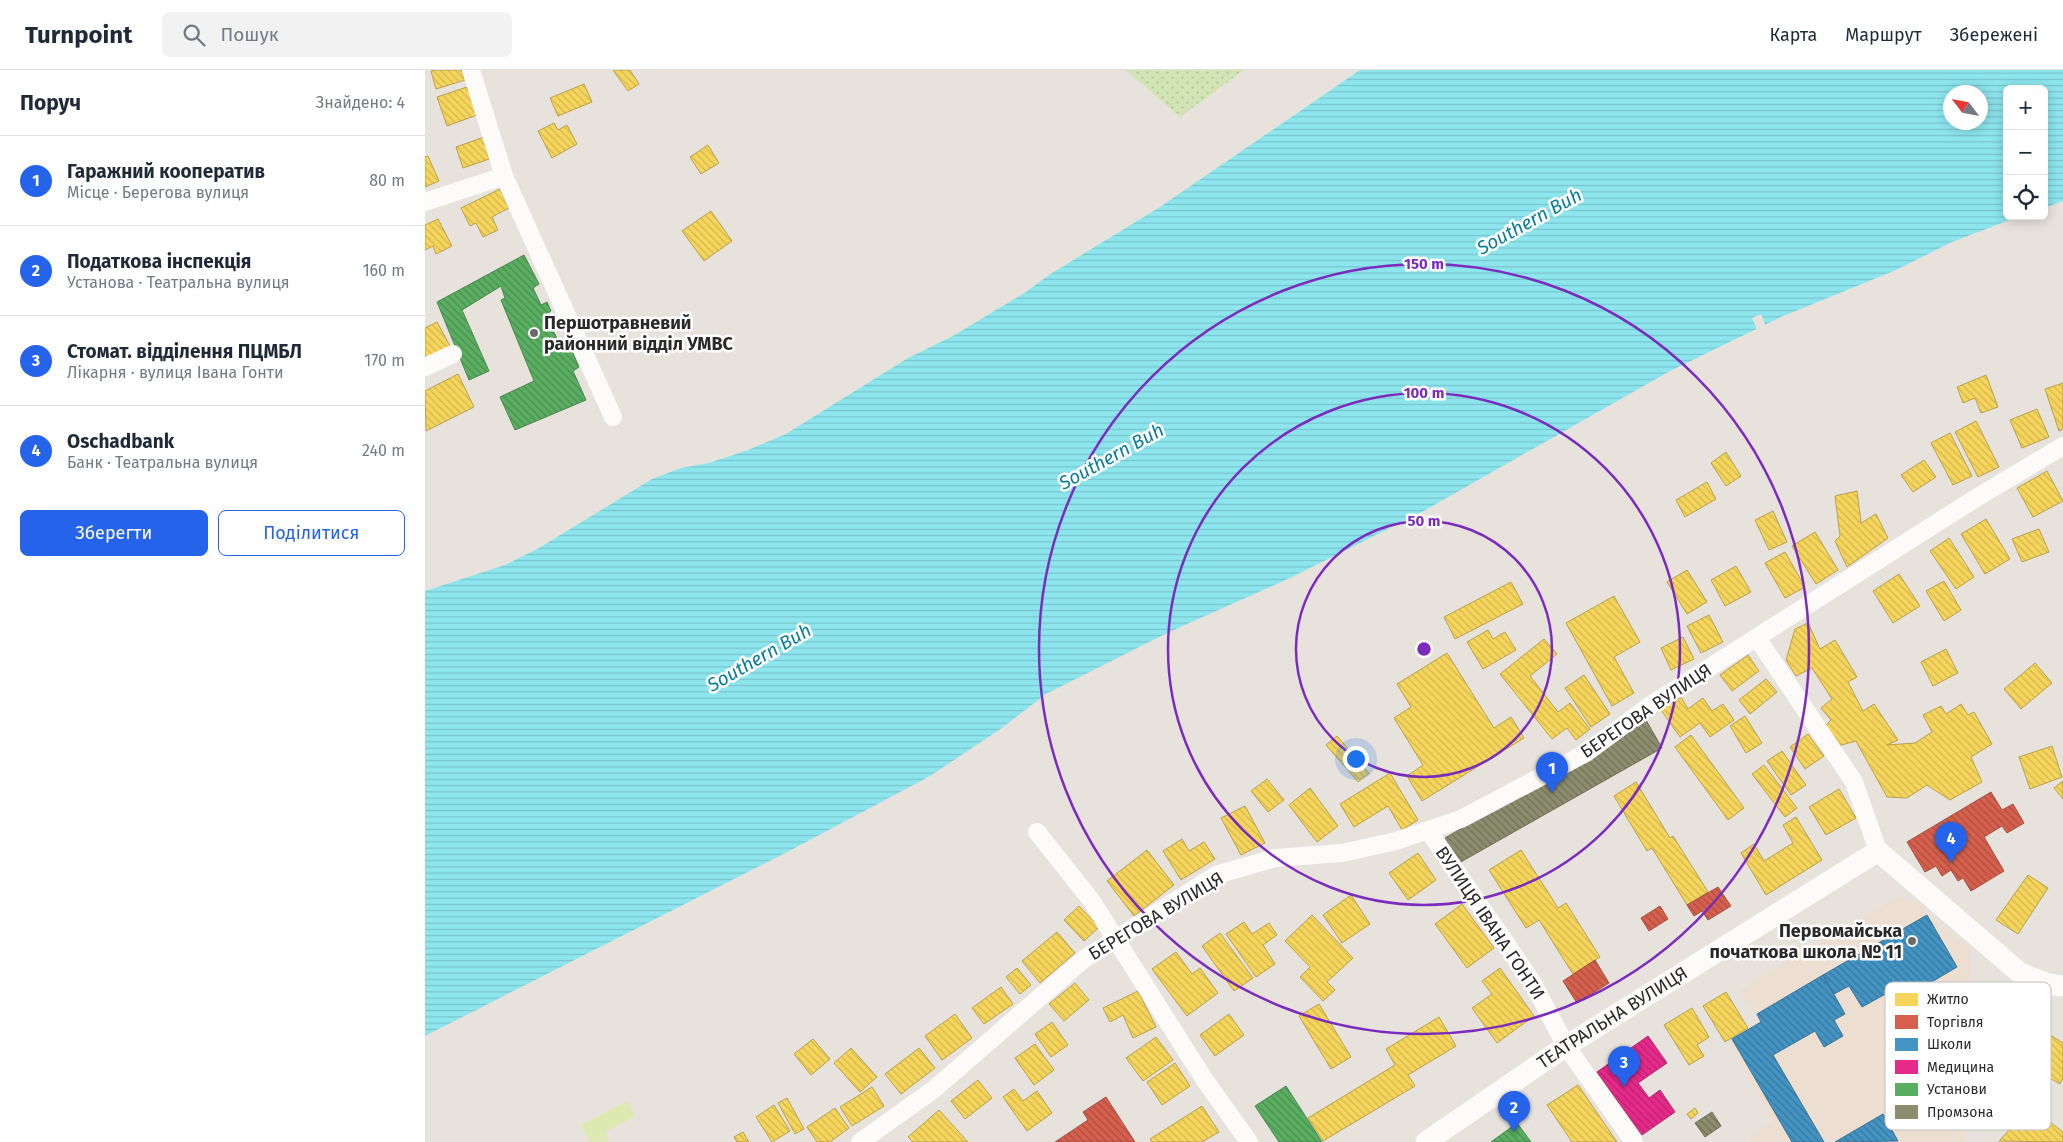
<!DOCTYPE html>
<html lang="uk">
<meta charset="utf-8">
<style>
:root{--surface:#fff;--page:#f2f2f3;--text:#1f2937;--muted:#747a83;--line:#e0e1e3;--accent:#2563eb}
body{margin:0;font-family:"Fira Sans",sans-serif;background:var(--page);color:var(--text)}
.controls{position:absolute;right:15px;top:15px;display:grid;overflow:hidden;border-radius:8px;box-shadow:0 2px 12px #0003}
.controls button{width:45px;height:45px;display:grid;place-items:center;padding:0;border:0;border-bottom:1px solid var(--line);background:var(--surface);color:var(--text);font:25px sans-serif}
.compass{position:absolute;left:1518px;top:15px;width:45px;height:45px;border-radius:50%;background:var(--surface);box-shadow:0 2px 12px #0003;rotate:302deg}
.you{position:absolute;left:930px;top:688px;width:18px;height:18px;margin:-12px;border:4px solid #fff;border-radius:50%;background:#1a73e8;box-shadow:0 0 0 8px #1a73e833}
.badge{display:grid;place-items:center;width:32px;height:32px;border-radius:50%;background:var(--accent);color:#fff;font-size:16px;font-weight:700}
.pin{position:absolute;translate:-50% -41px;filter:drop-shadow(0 1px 2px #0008)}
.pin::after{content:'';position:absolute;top:26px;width:18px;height:15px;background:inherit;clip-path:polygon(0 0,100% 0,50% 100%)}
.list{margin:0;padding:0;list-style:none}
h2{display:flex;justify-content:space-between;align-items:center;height:65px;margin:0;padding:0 20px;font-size:21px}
h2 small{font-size:16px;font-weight:400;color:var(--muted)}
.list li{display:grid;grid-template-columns:32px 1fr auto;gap:15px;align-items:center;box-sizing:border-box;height:90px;padding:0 20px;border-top:1px solid var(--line)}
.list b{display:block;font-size:19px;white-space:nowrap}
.list p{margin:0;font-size:16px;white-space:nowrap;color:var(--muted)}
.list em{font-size:16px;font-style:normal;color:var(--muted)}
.actions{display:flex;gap:10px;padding:15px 20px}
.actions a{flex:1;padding:11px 0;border:1px solid var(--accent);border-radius:8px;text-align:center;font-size:18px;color:var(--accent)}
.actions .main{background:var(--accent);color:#fff}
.icon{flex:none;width:28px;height:28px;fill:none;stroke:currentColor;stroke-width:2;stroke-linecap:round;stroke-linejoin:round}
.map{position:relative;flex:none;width:1638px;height:1072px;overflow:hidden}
header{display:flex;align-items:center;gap:30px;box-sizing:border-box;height:70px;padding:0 25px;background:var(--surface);border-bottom:1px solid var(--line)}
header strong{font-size:24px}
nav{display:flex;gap:28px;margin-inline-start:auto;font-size:18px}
.search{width:350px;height:45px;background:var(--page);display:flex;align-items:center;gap:12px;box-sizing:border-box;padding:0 18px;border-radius:8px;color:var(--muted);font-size:19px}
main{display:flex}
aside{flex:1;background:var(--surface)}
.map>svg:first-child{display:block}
</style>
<header>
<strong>Turnpoint</strong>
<div class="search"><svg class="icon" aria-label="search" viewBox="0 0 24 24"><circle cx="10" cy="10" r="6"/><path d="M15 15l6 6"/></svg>Пошук</div>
<nav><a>Карта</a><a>Маршрут</a><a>Збережені</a></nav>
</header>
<main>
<aside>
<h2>Поруч<small>Знайдено: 4</small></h2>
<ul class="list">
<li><span class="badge">1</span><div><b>Гаражний кооператив</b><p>Місце · Берегова вулиця</p></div><em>80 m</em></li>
<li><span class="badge">2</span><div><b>Податкова інспекція</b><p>Установа · Театральна вулиця</p></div><em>160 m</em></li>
<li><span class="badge">3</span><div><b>Стомат. відділення ПЦМБЛ</b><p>Лікарня · вулиця Івана Гонти</p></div><em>170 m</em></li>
<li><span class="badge">4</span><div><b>Oschadbank</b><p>Банк · Театральна вулиця</p></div><em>240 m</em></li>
</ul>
<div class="actions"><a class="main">Зберегти</a><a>Поділитися</a></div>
</aside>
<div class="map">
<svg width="1638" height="1072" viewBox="0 0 1638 1072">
<defs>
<pattern id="park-dots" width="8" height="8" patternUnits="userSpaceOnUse" patternTransform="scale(1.25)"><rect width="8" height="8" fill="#d0e4b4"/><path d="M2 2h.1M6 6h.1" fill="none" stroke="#b3c49b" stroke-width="1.8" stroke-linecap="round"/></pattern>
<pattern id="water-rules" width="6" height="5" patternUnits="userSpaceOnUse" patternTransform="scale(1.25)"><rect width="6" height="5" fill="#8de5ee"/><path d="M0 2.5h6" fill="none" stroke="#7ac4cc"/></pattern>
<pattern id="homes-back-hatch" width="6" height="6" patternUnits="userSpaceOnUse" patternTransform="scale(1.25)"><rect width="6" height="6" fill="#f6d55c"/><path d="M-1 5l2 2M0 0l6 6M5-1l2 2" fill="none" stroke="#d3b750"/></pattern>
<pattern id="shops-back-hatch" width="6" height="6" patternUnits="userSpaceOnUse" patternTransform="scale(1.25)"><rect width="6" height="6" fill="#d6604d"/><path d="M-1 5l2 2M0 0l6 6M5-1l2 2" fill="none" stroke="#ae4f40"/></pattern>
<pattern id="schools-back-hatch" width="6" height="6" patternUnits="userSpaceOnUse" patternTransform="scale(1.25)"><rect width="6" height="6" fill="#4393c3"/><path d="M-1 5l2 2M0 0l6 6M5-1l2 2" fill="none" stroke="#38789e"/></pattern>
<pattern id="health-back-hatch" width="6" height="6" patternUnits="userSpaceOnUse" patternTransform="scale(1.25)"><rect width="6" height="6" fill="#e7298a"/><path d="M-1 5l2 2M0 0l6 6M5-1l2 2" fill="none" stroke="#bb2371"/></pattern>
<pattern id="public-back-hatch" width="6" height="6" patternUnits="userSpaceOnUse" patternTransform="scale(1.25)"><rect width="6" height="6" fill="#5aae61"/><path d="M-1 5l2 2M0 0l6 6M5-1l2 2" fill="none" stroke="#4a8e50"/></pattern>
<pattern id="industry-back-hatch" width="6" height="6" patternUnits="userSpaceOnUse" patternTransform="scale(1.25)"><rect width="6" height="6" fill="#8c8c6e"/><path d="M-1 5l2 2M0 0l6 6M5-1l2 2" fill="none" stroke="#72725a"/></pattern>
</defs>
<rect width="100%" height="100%" fill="#e8e2dd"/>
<path fill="#ecdfd1" d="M 1471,828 L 1495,831 L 1502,845 L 1546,879 L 1546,931 L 1534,967 L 1520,985 L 1518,1013 L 1542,1072 L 1326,1072 L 1324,1069 L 1347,1051 L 1305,973 L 1307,969 L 1336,952 L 1315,920 Z"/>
<path fill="url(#park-dots)" d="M 701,0 L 819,0 L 755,47 Z"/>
<path fill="#dee9b1" d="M 202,1031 L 210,1046 L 180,1062 L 184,1071 L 165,1072 L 156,1055 Z"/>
<path fill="url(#water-rules)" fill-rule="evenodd" d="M 935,0 L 1638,0 L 1638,131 L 1619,138 L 1619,19 L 1582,19 L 1582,146 L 1595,146 L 1527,172 L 1471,200 L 1356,247 L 1245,301 L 997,442 L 865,508 L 742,563 L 621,624 L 574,660 L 505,706 L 366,780 L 0,966 L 0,521 L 80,495 L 114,478 L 227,409 L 256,398 L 284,393 L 323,380 L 361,364 L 483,288 L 528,266 L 601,222 L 624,205 L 735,137 ZM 1526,22 L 1556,22 L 1556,52 L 1526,52 Z"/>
<path fill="#e8e2dd" d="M 1336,244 L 1341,257 L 1332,260 L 1327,248 Z"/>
<path fill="url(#homes-back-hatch)" stroke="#b8a14d" d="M 11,0 L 36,0 L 40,10 L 11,19 L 6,1 Z
M 188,0 L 205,0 L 214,14 L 203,21 Z
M 159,14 L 167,32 L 133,46 L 125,28 Z
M 42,17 L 52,45 L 22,56 L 12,27 Z
M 129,53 L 133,60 L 142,55 L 152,74 L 127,88 L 113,61 Z
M 62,66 L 70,87 L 38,98 L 31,77 Z
M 283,75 L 294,93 L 276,104 L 265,87 Z
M 3,86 L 14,111 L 0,117 L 0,87 Z
M 75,119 L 84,138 L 67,147 L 73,160 L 58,167 L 51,153 L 45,156 L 36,138 Z
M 286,141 L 307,171 L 279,191 L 257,161 Z
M 13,149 L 27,176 L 11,184 L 8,176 L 0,180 L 0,155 Z
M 12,252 L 25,276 L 0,289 L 0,258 Z
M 33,304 L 49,337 L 1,361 L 0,321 Z
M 1561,305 L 1573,337 L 1556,343 L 1550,328 L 1538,333 L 1532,317 Z
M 1638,313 L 1638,359 L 1634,361 L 1620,319 Z
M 1612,339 L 1624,367 L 1597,378 L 1585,350 Z
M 1551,351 L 1574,397 L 1553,407 L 1530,362 Z
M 1525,363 L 1547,406 L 1528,415 L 1506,373 Z
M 1301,382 L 1316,406 L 1301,416 L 1286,393 Z
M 1499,390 L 1511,407 L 1488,422 L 1476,405 Z
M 1622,401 L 1638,431 L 1608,447 L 1592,418 Z
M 1282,412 L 1291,429 L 1260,447 L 1251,430 Z
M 1432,421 L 1436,453 L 1451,444 L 1463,468 L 1422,497 L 1410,471 L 1415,466 L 1410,426 Z
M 1348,441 L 1362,472 L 1344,480 L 1330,450 Z
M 1561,449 L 1585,489 L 1560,504 L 1536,464 Z
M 1614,459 L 1624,482 L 1597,492 L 1587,469 Z
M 1390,462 L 1413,500 L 1391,514 L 1367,476 Z
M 1524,468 L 1549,507 L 1531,519 L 1505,481 Z
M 1360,482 L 1380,517 L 1360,528 L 1340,493 Z
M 1311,496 L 1326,522 L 1300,536 L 1286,510 Z
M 1262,500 L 1282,532 L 1262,544 L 1242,512 Z
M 1474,504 L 1495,536 L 1468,553 L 1448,521 Z
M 1519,511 L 1536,540 L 1519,551 L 1501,521 Z
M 1086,512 L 1098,534 L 1030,569 L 1019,547 Z
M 1189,526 L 1215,572 L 1189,587 L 1209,623 L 1187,636 L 1141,553 Z
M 1284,545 L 1298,572 L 1276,583 L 1262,556 Z
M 1383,553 L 1395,579 L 1410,570 L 1432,607 L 1423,612 L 1438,641 L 1449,634 L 1473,670 L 1462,675 L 1490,673 L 1507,662 L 1498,645 L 1516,636 L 1521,644 L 1536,634 L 1543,645 L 1549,642 L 1567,674 L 1546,687 L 1557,712 L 1525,730 L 1502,715 L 1482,728 L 1462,727 L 1431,671 L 1413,676 L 1400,656 L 1406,650 L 1396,638 L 1407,629 L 1387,598 L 1371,606 L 1361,590 L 1370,559 Z
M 1063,560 L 1068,569 L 1080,562 L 1091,580 L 1058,599 L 1042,572 Z
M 1258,567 L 1269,589 L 1246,600 L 1236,578 Z
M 1119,569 L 1132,584 L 1105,606 L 1133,642 L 1145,633 L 1165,659 L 1151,670 L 1142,658 L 1127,669 L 1075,604 Z
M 1521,579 L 1533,603 L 1508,616 L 1496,592 Z
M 1022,583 L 1069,658 L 1086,647 L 1099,668 L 997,731 L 982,706 L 998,695 L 969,648 L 986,637 L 972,614 Z
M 1323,585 L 1334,601 L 1307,621 L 1295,605 Z
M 1610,593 L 1627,613 L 1596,639 L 1579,619 Z
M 1159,605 L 1185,644 L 1166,657 L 1140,618 Z
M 1341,609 L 1352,622 L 1325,644 L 1314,630 Z
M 1256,627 L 1263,639 L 1278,628 L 1287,641 L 1298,634 L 1309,650 L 1285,667 L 1275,653 L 1255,667 L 1236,640 Z
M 1320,646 L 1337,673 L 1321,683 L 1305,656 Z
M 1383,664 L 1399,686 L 1380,699 L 1365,677 Z
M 1266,665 L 1319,738 L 1303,750 L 1250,677 Z
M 912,666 L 944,703 L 933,712 L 901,675 Z
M 1627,676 L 1637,707 L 1605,719 L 1594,687 Z
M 1357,681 L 1381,715 L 1366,725 L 1342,691 Z
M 1339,695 L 1372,738 L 1360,747 L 1327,704 Z
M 965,703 L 993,750 L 977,760 L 963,736 L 929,757 L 915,734 Z
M 842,709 L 859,730 L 843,742 L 826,721 Z
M 1638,711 L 1638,729 L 1629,718 Z
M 1211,712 L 1245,768 L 1248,766 L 1283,822 L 1262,835 L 1227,778 L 1222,781 L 1189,726 Z
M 885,718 L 913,756 L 892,772 L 864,735 Z
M 1414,719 L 1431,748 L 1401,765 L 1384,737 Z
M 820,736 L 840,773 L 816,785 L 796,748 Z
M 1371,747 L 1397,790 L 1341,825 L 1316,783 L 1329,774 L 1339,791 L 1368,773 L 1358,755 Z
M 757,769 L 764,781 L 779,772 L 790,789 L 756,810 L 738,781 Z
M 722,780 L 749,815 L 709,846 L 682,811 Z
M 1096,780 L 1133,838 L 1141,833 L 1175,887 L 1148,904 L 1114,850 L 1101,858 L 1064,800 Z
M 993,783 L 1011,810 L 983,830 L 964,803 Z
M 1603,805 L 1623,818 L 1593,864 L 1571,850 Z
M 926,825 L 945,854 L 917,873 L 898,845 Z
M 1037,834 L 1069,878 L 1042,898 L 1010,854 Z
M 654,836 L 674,857 L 659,871 L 639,850 Z
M 887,845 L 928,888 L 902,912 L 910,920 L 898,931 L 875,907 L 885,897 L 860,871 Z
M 819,852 L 827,864 L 844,853 L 852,865 L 838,875 L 850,894 L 831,907 L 801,864 Z
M 632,862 L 650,883 L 615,913 L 597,891 Z
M 795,863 L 828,908 L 809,921 L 777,876 Z
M 751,882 L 767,904 L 775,898 L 793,923 L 762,946 L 727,899 Z
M 592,898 L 606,915 L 595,924 L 581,907 Z
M 1075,898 L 1109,946 L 1072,973 L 1047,938 L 1067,924 L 1057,911 Z
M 650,913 L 664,930 L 639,951 L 624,934 Z
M 576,917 L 588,934 L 559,954 L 547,938 Z
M 713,921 L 731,957 L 708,968 L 698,945 L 685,952 L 678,938 Z
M 1301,922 L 1323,958 L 1300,972 L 1278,936 Z
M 894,934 L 926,987 L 906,999 L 874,946 Z
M 1267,938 L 1284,967 L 1272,975 L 1279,986 L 1264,995 L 1239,955 Z
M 530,944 L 547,968 L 517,990 L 500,966 Z
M 804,944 L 819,965 L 790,986 L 775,965 Z
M 1014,947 L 1031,976 L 983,1005 L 990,1016 L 898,1071 L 883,1048 L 970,995 L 961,979 Z
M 627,952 L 643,975 L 626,987 L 610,964 Z
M 1590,960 L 1607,973 L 1617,960 L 1638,973 L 1638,1008 L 1635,1014 L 1609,999 L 1603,1008 L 1572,988 Z
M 731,967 L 748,990 L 718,1011 L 701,988 Z
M 388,969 L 405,989 L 386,1005 L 369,984 Z
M 610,974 L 629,1000 L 609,1015 L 590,988 Z
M 426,978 L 452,1007 L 435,1022 L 409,993 Z
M 494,978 L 510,998 L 476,1024 L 460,1004 Z
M 750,993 L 765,1016 L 737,1035 L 722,1012 Z
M 553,1010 L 567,1028 L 540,1049 L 526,1031 Z
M 1153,1015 L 1192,1072 L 1147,1072 L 1122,1035 Z
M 447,1017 L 459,1036 L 427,1056 L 415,1037 Z
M 589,1019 L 598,1031 L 612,1021 L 627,1043 L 602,1061 L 578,1027 Z
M 1590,1025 L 1638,1062 L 1638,1072 L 1574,1071 L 1585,1059 L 1572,1049 Z
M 362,1028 L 379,1059 L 370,1064 L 353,1033 Z
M 349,1035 L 365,1061 L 347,1072 L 331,1047 Z
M 777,1036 L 794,1062 L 777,1072 L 727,1072 L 725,1069 Z
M 410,1038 L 424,1058 L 405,1072 L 392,1072 L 382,1057 Z
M 1270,1038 L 1273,1043 L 1266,1049 L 1262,1044 Z
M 514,1040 L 543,1072 L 488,1072 L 483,1067 Z
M 318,1062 L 324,1072 L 312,1072 L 309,1067 Z"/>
<path fill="url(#shops-back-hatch)" stroke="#a25042" d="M 1566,722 L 1577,740 L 1588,734 L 1599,753 L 1582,763 L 1577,756 L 1559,767 L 1579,801 L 1546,821 L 1538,808 L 1533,811 L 1526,800 L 1517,806 L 1511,796 L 1500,802 L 1482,772 Z
M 1293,817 L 1306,836 L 1283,850 L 1277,841 L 1269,846 L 1262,835 Z
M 1235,836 L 1243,849 L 1224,861 L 1216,848 Z
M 1170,890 L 1184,913 L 1152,933 L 1138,911 Z
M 681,1027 L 710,1072 L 630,1072 L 663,1050 L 658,1042 Z"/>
<path fill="url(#schools-back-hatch)" stroke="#3b7395" d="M 1502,845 L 1532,897 L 1471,933 L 1464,922 L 1437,937 L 1424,916 L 1409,924 L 1398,905 Z
M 1398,905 L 1420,944 L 1409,950 L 1418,966 L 1399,977 L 1390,961 L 1348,985 L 1399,1072 L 1367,1072 L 1307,969 L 1336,952 L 1332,944 Z
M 1458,1044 L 1473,1071 L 1410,1072 Z"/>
<path fill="url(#health-back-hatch)" stroke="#ae296d" d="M 1223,966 L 1242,993 L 1213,1013 L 1224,1028 L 1235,1020 L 1250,1042 L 1217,1065 L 1172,1002 Z"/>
<path fill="url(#public-back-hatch)" stroke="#4b8650" d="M 99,185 L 114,214 L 108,218 L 116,235 L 122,232 L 126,241 L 120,245 L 139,282 L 146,279 L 154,297 L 148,301 L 161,330 L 90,360 L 75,327 L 109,311 L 76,230 L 80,228 L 76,216 L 37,240 L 64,301 L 44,310 L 12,232 Z
M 861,1016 L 897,1072 L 854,1072 L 830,1036 Z
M 1092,1053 L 1106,1072 L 1066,1072 Z"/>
<path fill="url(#industry-back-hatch)" stroke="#6e6e59" d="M 1221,650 L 1237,678 L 1034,793 L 1020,768 Z
M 1287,1042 L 1296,1056 L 1280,1067 L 1270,1053 Z"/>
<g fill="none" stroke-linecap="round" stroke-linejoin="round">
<path stroke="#fcfbfa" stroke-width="18" d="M 46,0 L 79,106 L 188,347
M 0,132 L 79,106
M 0,297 L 28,284
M 1332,568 L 1429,712 L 1453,781
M 1003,760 L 1106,910 L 1141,976 L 1209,1072
M 612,762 L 666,830 L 779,1009 L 824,1072
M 435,1072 L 508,1020 L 659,889 L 791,805 L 850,788 L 917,783 L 971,771 L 1036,749 L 1161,683 L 1227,634 L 1551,428 L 1638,376"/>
<path stroke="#fcfbfa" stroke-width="21" id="s1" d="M 1001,1072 L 1141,976 L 1453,781 L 1595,903 L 1623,914 L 1638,916"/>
</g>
<g fill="none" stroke="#7b2cbf" stroke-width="2.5">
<circle cx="999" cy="579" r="128"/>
<circle cx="999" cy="579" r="256"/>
<circle cx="999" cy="579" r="385"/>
</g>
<g fill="#6c6a68" stroke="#fff" stroke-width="2">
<circle cx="109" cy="263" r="5"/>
<circle cx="1487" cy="871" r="5"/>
</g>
<g text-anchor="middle" stroke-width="5" stroke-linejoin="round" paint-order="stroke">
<g font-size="18" font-weight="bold" fill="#292929" stroke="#fff" text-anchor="start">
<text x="119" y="259">Першотравневий<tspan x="119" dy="21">районний відділ УМВС</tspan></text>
<text x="1477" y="867" text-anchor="end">Первомайська<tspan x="1477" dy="21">початкова школа № 11</tspan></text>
</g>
<g font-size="18" fill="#292929" stroke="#fff">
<text transform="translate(1221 641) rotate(-34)" y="6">БЕРЕГОВА ВУЛИЦЯ</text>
<text transform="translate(731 846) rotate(-31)" y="6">БЕРЕГОВА ВУЛИЦЯ</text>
<text transform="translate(1065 853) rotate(56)" y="6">ВУЛИЦЯ ІВАНА ГОНТИ</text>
<text dy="6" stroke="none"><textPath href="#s1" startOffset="224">ТЕАТРАЛЬНА ВУЛИЦЯ</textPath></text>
</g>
<g font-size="19" font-style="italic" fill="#077d98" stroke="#fff">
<text transform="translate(1104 151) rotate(-29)" y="7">Southern Buh</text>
<text transform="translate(686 386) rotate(-29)" y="7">Southern Buh</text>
<text transform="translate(334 587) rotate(-30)" y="7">Southern Buh</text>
</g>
</g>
<rect x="1460" y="912" width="166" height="148" rx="8" fill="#fff" stroke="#bfbfbf" stroke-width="1"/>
<rect x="1470" y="923" width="23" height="13" fill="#f6d55c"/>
<rect x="1470" y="945" width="23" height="14" fill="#d6604d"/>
<rect x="1470" y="968" width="23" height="13" fill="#4393c3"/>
<rect x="1470" y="990" width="23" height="14" fill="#e7298a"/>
<rect x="1470" y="1013" width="23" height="13" fill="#5aae61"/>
<rect x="1470" y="1035" width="23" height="14" fill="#8c8c6e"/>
<g font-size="14" fill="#292929">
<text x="1502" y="934">Житло</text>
<text x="1502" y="957">Торгівля</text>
<text x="1502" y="979">Школи</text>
<text x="1502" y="1002">Медицина</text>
<text x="1502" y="1024">Установи</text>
<text x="1502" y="1047">Промзона</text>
</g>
<circle cx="999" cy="579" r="8" fill="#7b2cbf" stroke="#fff" stroke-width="2.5"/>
<g font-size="15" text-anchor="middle" font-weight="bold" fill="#7b2cbf" stroke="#fff" stroke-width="5" stroke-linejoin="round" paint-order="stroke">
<text x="999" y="199">150 m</text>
<text x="999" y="328">100 m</text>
<text x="999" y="456">50 m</text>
</g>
</svg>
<div class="controls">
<button>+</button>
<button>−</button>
<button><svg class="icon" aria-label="locate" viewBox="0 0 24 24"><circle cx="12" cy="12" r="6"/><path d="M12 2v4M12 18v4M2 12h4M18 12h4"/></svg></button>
</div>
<svg class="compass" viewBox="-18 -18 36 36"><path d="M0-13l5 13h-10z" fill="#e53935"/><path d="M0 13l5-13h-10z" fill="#747a83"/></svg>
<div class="you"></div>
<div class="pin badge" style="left:1127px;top:723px">1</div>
<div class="pin badge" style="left:1089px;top:1062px">2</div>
<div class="pin badge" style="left:1199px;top:1017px">3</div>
<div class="pin badge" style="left:1526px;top:793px">4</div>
</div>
</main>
